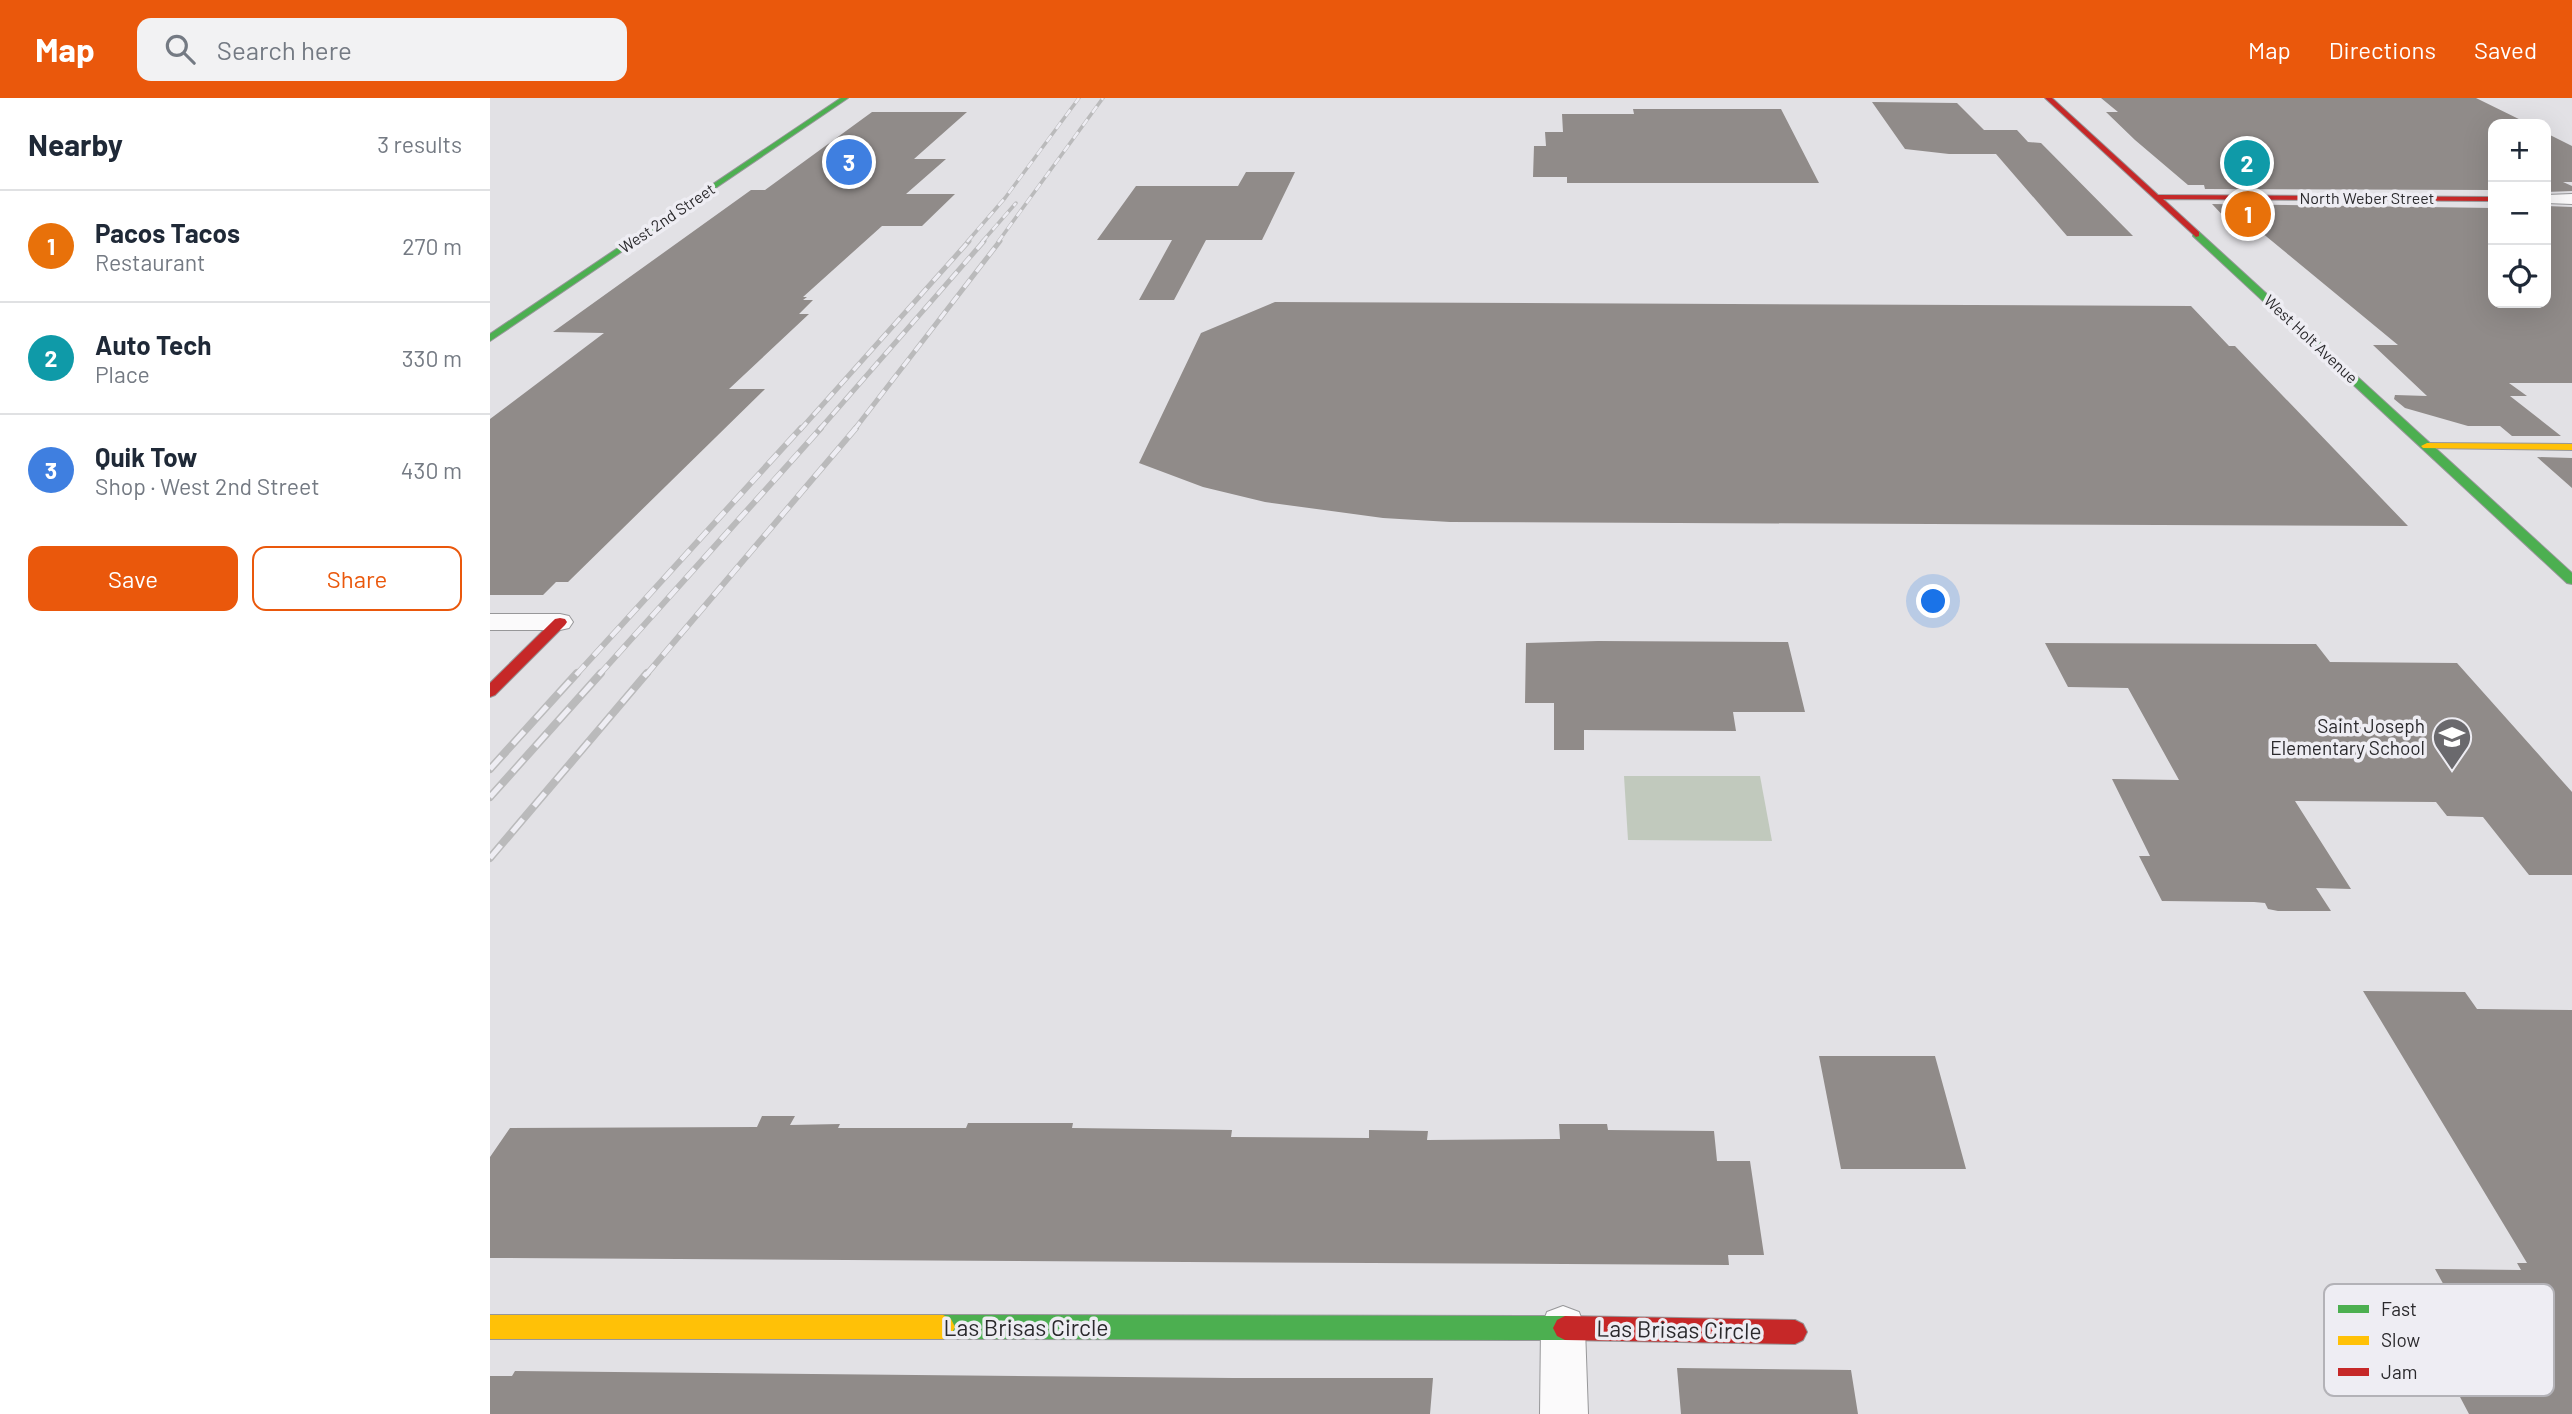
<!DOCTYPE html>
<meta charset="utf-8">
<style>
:root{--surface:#fff;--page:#f2f2f3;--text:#1f2937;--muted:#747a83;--line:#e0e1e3;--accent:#ea580c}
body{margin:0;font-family:Barlow,sans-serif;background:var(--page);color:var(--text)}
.controls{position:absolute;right:21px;top:21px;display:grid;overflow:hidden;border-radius:14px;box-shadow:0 7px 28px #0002}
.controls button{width:63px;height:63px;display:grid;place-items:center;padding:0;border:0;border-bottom:2px solid var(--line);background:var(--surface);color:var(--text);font:35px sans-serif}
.you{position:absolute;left:1444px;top:504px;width:24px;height:24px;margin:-18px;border:5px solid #fff;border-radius:50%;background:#1a73e8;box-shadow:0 0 0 10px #1a73e833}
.badge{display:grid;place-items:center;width:46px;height:46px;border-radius:50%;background:var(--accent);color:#fff;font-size:23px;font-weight:700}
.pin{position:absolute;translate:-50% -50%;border:4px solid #fff;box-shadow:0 2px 7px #0006}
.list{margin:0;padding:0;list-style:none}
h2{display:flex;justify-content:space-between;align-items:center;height:91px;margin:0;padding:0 28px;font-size:30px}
h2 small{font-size:23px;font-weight:400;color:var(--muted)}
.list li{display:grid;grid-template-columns:46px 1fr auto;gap:21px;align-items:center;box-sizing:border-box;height:112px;padding:0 28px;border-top:2px solid var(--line)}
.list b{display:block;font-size:26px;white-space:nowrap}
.list p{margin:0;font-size:23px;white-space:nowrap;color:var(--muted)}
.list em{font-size:23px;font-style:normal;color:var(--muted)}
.actions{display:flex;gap:14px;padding:21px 28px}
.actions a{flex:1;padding:16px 0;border:2px solid var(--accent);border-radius:14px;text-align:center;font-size:24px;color:var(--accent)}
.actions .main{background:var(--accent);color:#fff}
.icon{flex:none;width:38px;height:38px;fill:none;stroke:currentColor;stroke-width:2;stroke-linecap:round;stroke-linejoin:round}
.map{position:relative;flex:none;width:2082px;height:1316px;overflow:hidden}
header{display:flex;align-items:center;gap:42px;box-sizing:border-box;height:98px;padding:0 35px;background:var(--accent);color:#fff}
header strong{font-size:33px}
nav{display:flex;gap:38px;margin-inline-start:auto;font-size:24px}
.search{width:490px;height:63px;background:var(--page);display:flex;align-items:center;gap:18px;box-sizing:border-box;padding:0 24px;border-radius:14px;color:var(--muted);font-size:26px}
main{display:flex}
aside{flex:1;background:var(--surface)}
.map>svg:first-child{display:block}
</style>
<header>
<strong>Map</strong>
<div class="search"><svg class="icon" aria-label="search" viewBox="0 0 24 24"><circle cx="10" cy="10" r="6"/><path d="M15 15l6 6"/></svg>Search here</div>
<nav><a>Map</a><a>Directions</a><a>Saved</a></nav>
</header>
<main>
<aside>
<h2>Nearby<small>3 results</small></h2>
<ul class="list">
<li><span class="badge" style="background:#e8710a">1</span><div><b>Pacos Tacos</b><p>Restaurant</p></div><em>270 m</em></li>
<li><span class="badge" style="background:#0f9aa8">2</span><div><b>Auto Tech</b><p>Place</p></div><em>330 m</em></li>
<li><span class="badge" style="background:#3f7fe0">3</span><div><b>Quik Tow</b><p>Shop · West 2nd Street</p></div><em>430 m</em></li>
</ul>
<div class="actions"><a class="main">Save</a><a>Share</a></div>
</aside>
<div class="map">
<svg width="2082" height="1316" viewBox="0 0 2082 1316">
<rect width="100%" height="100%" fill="#e2e1e5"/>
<path fill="#c1c9bd" d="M 1134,678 L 1270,678 L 1282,743 L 1138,742 Z"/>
<path fill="#908b89" d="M 1611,0 L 1986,0 L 2039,26 L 2003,26 L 2003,92 L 1715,91 L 1714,87 L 1698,87 L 1645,42 L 1616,14 L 1628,14 Z
M 1382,4 L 1467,5 L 1494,32 L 1527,32 L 1538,44 L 1551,45 L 1643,138 L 1577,138 L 1506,56 L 1459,56 L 1415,51 Z
M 1143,11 L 1291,11 L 1329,85 L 1077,85 L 1077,79 L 1043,79 L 1044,48 L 1056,48 L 1055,34 L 1073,34 L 1072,16 L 1144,16 Z
M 382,14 L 477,14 L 424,61 L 456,61 L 416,96 L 465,96 L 432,128 L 392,128 L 313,199 L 317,199 L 313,202 L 323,202 L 309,216 L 319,216 L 239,291 L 275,291 L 78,484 L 66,484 L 53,497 L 0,497 L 0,321 L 114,235 L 63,234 L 261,92 L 275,92 Z
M 2056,35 L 2082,48 L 2082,84 L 2073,84 L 2082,88 L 2082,93 L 2056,94 Z
M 756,74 L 805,74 L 772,142 L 716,142 L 684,202 L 649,202 L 682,142 L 607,142 L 646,88 L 748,88 Z
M 1722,106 L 2003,110 L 2003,205 L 2056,205 L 2056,108 L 2082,109 L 2082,285 L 2019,285 L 2037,298 L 2020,298 L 2071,338 L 2022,338 L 2010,328 L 1978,328 L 1915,310 L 1904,301 L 1905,297 L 1937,298 L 1883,247 L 1908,247 L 1760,125 L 1740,125 Z
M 785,204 L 1701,208 L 1739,248 L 1745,248 L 1918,428 L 960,424 L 893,420 L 775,404 L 713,389 L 649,365 L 711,235 Z
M 2047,359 L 2082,360 L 2082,390 Z
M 1108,543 L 1298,544 L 1315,614 L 1243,614 L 1246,633 L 1094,632 L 1094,652 L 1064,652 L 1064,605 L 1035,605 L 1036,545 Z
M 1555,545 L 1826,546 L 1840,564 L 1967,565 L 2082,694 L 2082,777 L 2039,777 L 1993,719 L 1957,718 L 1946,704 L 1805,703 L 1861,791 L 1826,790 L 1841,813 L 1788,813 L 1778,811 L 1775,805 L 1764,804 L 1672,803 L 1649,758 L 1660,758 L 1622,681 L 1689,682 L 1638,590 L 1578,589 Z
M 1873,893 L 1975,894 L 1987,911 L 2082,912 L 2082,1316 L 1979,1316 L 1941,1244 L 1921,1243 L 1895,1190 L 1956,1191 L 1945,1171 L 2031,1172 L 2027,1165 L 2037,1165 Z
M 1329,958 L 1445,958 L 1476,1071 L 1351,1071 Z
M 272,1018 L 305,1018 L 300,1027 L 350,1026 L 348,1030 L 476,1030 L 478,1025 L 583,1025 L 582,1030 L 742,1032 L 741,1039 L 879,1040 L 879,1032 L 938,1033 L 937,1042 L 1070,1041 L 1069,1026 L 1117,1026 L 1118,1032 L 1224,1033 L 1227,1063 L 1260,1063 L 1274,1157 L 1238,1157 L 1239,1167 L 0,1160 L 0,1059 L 20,1030 L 267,1029 Z
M 1187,1270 L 1361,1272 L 1368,1316 L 1191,1316 Z
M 25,1273 L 743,1280 L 943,1280 L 940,1316 L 0,1316 L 0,1278 L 22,1278 Z"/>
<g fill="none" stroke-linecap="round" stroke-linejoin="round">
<g stroke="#979799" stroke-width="2">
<path id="street" d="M 2082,96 L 2082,106 L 2056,105 L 2056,97 Z
M 0,516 L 70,516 L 79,518 L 83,524 L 79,530 L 70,532 L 0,532 Z
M 1073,1208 L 1089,1214 L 1095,1230 L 1098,1316 L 1050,1316 L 1051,1230 L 1057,1214 Z"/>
</g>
<g stroke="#979799" stroke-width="2">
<path id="fast" d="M 351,0 L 358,0 L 0,243 L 0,236 Z
M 1703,134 L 1709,134 L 2082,475 L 2082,486 L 2077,485 L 1703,138 Z
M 453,1217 L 1075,1218 L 1083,1222 L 1087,1230 L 1083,1238 L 1075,1242 L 453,1241 L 445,1237 L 441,1229 L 445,1221 Z"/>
</g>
<g stroke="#979799" stroke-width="2">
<path id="slow" d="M 1937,345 L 2082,346 L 2082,352 L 1933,350 L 1931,348 Z
M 0,1217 L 453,1217 L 461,1221 L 465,1229 L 461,1237 L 453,1241 L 0,1241 Z"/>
</g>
<g stroke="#979799" stroke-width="2">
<path id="jam" d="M 1555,0 L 1562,0 L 1668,97 L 2003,99 L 2003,103 L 1673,101 L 1709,134 L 1709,138 L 1706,139 Z
M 70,520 L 75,521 L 77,524 L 75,527 L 5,597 L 0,599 L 0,585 L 65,521 Z
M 1075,1218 L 1305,1222 L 1313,1226 L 1317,1234 L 1313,1242 L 1305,1246 L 1075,1242 L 1067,1238 L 1063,1230 L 1067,1222 Z"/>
</g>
<use href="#street" fill="#fbfafb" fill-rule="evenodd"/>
<use href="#fast" fill="#4caf50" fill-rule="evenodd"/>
<use href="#slow" fill="#ffc107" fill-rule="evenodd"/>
<use href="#jam" fill="#c62828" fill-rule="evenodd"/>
<g stroke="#bababb" stroke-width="3.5">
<path id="rail-far3" d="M 477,144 L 515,100 L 589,0
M 492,144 L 526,105
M 508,144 L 613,0"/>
</g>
<g stroke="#bababb" stroke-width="5">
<path id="rail-far2" d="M 310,332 L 479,143
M 329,332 L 494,143
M 364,332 L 510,143"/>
</g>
<g stroke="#bababb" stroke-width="6">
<path id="rail-far1" d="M 86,577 L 311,330
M 109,577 L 331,330
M 156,577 L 366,330"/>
</g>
<g stroke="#bababb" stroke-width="8">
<path id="rail" d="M 0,671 L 87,575
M 0,699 L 111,575
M 0,760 L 157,575"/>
</g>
<use href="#rail-far3" stroke="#eeedf3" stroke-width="2.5" stroke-dasharray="8" stroke-linecap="butt"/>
<use href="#rail-far2" stroke="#eeedf3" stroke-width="3.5" stroke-dasharray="10" stroke-linecap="butt"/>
<use href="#rail-far1" stroke="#eeedf3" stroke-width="4.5" stroke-dasharray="13" stroke-linecap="butt"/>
<use href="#rail" stroke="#eeedf3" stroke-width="5" stroke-dasharray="17" stroke-linecap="butt"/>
</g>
<defs>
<g id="school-pin" transform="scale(2.0125)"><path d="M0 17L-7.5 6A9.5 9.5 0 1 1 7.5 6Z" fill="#6a696d" stroke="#eeedf3"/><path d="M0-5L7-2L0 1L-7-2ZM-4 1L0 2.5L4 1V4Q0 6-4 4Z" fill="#fff"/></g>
</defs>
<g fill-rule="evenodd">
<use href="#school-pin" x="1962" y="639"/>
</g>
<g text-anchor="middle" stroke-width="7" stroke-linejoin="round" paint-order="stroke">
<g font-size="16" fill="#2a292c" stroke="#eeedf3">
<text x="1877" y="106">North Weber Street</text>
<text transform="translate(177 120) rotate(-34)" y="6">West 2nd Street</text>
<text transform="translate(1821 241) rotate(43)" y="6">West Holt Avenue</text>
</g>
<g font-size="19" fill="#2a292c" stroke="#eeedf3" text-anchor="end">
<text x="1935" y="635">Saint Joseph<tspan x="1935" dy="22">Elementary School</tspan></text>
</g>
<g font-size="23" fill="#2a292c" stroke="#eeedf3">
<text x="536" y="1238">Las Brisas Circle</text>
<text transform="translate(1189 1232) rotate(1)" y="8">Las Brisas Circle</text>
</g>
</g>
<rect x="1834" y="1186" width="230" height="112" rx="10" fill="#eeedf3" stroke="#b3b2b7" stroke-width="2"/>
<rect x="1848" y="1207" width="31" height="8" fill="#4caf50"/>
<rect x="1848" y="1238" width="31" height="9" fill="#ffc107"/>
<rect x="1848" y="1270" width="31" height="8" fill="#c62828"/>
<g font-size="19" fill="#2a292c">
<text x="1891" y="1218">Fast</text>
<text x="1891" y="1249">Slow</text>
<text x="1891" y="1281">Jam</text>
</g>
</svg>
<div class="controls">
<button>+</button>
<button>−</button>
<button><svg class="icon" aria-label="locate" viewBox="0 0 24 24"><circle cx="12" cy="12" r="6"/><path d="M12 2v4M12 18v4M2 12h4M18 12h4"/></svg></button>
</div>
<div class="you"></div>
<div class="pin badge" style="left:1758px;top:116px;background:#e8710a">1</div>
<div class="pin badge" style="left:1757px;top:65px;background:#0f9aa8">2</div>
<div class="pin badge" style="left:359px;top:64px;background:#3f7fe0">3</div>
</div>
</main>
